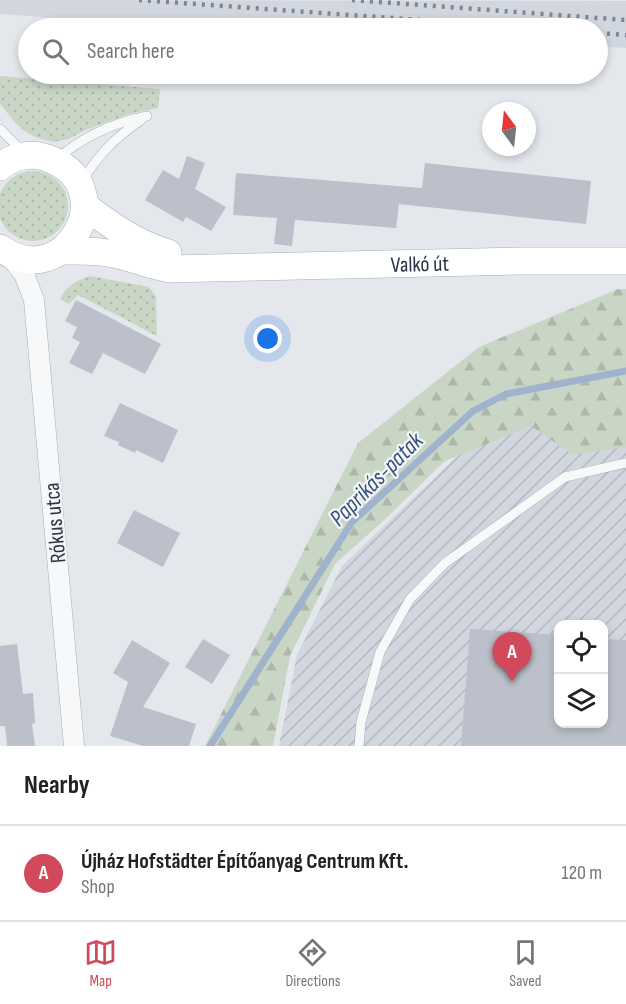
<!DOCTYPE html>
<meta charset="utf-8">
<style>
:root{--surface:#fff;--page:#f6f6f6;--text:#222;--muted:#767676;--line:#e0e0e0;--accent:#d1495b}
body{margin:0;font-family:"Sofia Sans Condensed",sans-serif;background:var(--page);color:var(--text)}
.controls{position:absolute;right:18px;bottom:18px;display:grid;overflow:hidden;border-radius:12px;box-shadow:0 3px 9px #0003}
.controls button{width:54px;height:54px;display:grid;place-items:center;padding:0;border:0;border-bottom:2px solid var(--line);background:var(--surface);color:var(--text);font:30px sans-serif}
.compass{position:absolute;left:482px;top:102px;width:54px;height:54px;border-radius:50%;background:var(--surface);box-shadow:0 3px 9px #0003;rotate:345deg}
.you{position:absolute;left:268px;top:339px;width:21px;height:21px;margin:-15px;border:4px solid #fff;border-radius:50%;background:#1a73e8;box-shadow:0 0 0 9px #1a73e833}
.badge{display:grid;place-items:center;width:39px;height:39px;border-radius:50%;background:var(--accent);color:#fff;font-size:20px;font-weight:700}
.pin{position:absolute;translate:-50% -50px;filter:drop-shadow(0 2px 3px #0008)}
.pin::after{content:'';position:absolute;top:32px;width:21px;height:18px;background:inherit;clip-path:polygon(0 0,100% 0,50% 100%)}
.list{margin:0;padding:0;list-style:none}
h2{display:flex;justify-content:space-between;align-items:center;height:78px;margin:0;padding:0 24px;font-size:26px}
h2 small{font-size:20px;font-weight:400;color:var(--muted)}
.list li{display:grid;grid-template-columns:39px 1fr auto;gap:18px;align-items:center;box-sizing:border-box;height:96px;padding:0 24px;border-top:2px solid var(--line)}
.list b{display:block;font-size:22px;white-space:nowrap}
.list p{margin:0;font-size:20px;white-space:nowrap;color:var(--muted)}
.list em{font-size:20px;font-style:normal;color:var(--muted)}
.icon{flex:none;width:33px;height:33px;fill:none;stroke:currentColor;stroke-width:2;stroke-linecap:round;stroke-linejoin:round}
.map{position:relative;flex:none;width:626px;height:746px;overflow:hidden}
.search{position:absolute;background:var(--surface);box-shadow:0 3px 9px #0003;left:18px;right:18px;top:18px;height:66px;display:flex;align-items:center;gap:15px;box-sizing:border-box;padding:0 21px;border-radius:33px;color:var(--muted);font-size:22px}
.sheet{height:174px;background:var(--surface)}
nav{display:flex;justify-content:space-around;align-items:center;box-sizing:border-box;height:84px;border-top:2px solid var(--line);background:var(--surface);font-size:16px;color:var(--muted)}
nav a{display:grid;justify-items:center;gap:3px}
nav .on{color:var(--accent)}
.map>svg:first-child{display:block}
</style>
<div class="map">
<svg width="626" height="746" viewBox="0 0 626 746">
<defs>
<pattern id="industrial-furrows" width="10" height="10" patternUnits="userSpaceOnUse" patternTransform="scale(1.5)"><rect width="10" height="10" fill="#d2d6de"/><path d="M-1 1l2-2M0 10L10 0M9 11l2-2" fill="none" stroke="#b4b8c0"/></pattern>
<pattern id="grass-dots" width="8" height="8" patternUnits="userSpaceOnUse" patternTransform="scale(1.5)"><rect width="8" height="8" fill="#c9d6c5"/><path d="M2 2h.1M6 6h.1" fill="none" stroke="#adb8ab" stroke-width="1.8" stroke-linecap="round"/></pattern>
<pattern id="forest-firs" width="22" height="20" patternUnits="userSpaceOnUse" patternTransform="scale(1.5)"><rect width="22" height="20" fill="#c9d6c5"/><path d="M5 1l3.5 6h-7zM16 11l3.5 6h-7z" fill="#adb8ab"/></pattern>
</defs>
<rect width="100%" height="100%" fill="#e4e7ec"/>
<path fill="#d2d6de" d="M 0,0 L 626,1 L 626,48 L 598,46 L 598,28 L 201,28 L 0,14 Z"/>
<path fill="url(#industrial-furrows)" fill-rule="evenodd" d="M 511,405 L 626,405 L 626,746 L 279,746 L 297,655 L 342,566 ZM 558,624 L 604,624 L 604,724 L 558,724 Z"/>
<path fill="url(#grass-dots)" d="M 0,76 L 160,89 L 158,108 L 129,114 L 88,129 L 68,139 L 53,142 L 35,137 L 23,130 L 14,121 L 0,104 Z
M-2 206a35 35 0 1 1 70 0a35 35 0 1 1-70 0Z
M 90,276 L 149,287 L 156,297 L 157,336 L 78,295 L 69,304 L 60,299 C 67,285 76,281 90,276 Z"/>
<path fill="url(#forest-firs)" d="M 618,289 L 626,289 L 626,447 L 573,455 L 531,426 L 445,461 L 382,522 L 335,564 L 290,656 L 273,746 L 205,746 L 358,443 L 479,347 Z"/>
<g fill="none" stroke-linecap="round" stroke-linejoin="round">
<path stroke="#9fb4cc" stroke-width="7" d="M 210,746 L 352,522 L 473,411 L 506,394 L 626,371"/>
</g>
<path fill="#bbc0ca" d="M 187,156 L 205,163 L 195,189 L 226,207 L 211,231 L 186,217 L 183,222 L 145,200 L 163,170 L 179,179 Z
M 425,163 L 591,181 L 586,224 L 399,204 L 396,228 L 295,220 L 292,246 L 274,244 L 277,218 L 233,215 L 236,173 L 422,188 Z
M 76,300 L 161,344 L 145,374 L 103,353 L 92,374 L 69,363 L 80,342 L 72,338 L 77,327 L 65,321 Z
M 120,403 L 178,430 L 163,463 L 136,450 L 135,453 L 118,445 L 119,442 L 104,436 Z
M 134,510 L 180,533 L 163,567 L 117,543 Z
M 470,629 L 558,635 L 558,723 L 603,723 L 603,639 L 626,640 L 626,746 L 461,746 Z
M 203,639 L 230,655 L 212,684 L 185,667 Z
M 132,640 L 170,663 L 143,707 L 196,724 L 189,746 L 143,746 L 110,736 L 128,682 L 113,673 Z
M 17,644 L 23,694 L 33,693 L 35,723 L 32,724 L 35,746 L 7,746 L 5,726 L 0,726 L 0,646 Z"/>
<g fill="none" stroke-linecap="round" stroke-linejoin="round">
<g stroke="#a9aeb7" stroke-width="10">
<path id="lane" d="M 0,129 L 23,152
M 56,160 C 83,136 112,123 147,116
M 81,182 C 100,154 113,139 141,120
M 359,746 L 361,722 L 380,652 L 410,599 L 445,563 L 565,477 L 626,463"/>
</g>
<g stroke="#a9aeb7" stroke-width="21">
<path id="street" d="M 8,254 L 24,274 L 34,300 L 74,746"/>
</g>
<g stroke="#a9aeb7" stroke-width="28">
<g id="secondary">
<path d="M 0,167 C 12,156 32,152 47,158 C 125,185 66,296 0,248"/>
<path d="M 85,206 C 112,226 135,243 168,253"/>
<path id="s1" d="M 62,251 C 79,251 97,250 114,254 C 133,258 151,266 170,269 L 518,261 L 626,261"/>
</g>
</g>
<use href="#lane" stroke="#f7f8fa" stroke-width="9"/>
<use href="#street" stroke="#f7f8fa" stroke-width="20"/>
<use href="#secondary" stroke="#fff" stroke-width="27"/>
<path stroke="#7d8696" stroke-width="4.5" stroke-dasharray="3 6" stroke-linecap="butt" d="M 139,0 L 533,28
M 352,0 L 626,20
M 598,33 L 626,35"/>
</g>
<g text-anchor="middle" stroke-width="4.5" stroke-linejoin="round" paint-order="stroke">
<g font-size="22" fill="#2b3445" stroke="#f4f6f9">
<text dy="8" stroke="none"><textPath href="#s1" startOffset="360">Valkó út</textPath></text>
<text transform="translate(54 523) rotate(-95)" y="8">Rókus utca</text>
</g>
<g font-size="24" font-style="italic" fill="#34527a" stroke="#f4f6f9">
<text transform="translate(376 479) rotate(-45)" y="8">Paprikás-patak</text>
</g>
</g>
</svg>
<div class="controls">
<button><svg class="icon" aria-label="locate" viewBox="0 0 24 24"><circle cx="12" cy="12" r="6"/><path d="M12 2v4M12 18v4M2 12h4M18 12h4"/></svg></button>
<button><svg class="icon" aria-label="layers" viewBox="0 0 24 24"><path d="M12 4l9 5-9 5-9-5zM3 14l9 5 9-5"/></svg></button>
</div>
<svg class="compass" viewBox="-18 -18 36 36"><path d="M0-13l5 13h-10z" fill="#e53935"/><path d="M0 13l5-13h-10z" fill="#767676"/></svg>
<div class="you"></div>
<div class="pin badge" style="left:512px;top:682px">A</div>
<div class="search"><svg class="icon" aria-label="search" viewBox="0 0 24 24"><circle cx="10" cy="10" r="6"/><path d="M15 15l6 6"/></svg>Search here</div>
</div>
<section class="sheet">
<h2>Nearby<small></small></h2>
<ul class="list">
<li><span class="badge">A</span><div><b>Újház Hofstädter Építőanyag Centrum Kft.</b><p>Shop</p></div><em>120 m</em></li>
</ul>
</section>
<nav>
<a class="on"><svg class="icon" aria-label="map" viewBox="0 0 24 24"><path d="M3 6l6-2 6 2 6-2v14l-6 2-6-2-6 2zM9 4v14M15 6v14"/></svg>Map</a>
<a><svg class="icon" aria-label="directions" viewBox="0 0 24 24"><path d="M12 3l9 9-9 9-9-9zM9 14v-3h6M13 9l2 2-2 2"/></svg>Directions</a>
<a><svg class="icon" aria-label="saved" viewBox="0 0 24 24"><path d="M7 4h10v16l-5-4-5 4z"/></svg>Saved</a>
</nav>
